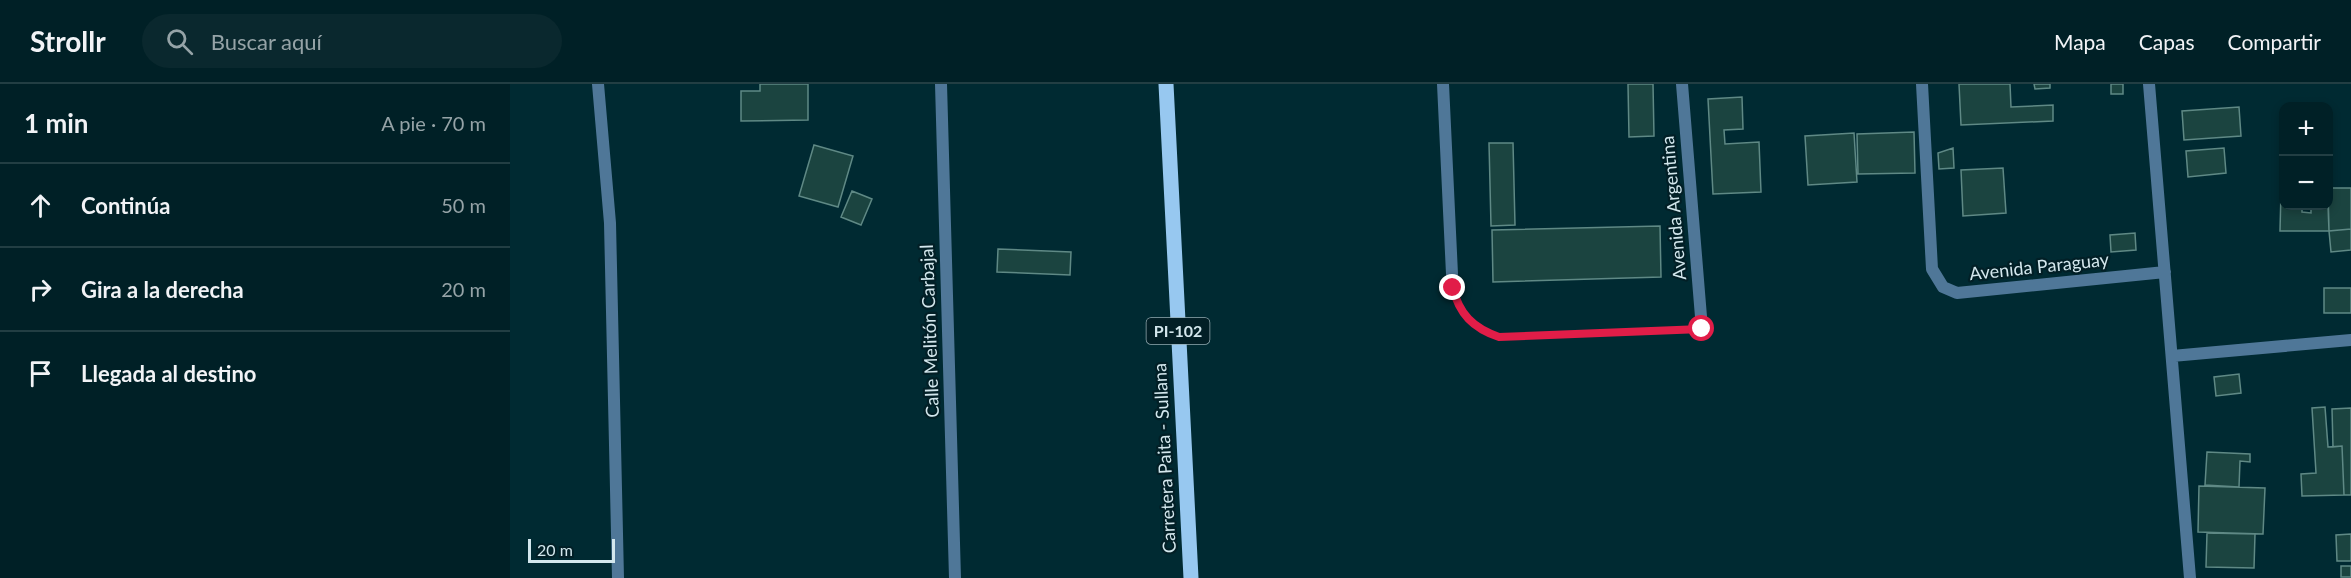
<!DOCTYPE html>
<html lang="es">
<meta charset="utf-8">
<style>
:root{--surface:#002026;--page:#0a282e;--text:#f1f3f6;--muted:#95a3a7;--line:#223e43}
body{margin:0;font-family:Lato,sans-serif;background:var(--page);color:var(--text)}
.controls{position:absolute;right:18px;top:18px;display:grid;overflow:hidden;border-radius:12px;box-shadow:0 3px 9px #0003}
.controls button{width:54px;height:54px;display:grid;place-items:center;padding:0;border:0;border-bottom:2px solid var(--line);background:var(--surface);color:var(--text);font:30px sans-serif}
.scale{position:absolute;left:18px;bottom:15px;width:87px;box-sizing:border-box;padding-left:6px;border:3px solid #d3e7ed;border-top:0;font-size:16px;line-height:21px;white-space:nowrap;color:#d3e7ed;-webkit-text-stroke:4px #021f26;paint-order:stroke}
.stop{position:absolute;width:18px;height:18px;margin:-14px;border:4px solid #e11d48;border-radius:50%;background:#fff}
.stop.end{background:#e11d48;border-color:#fff;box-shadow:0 2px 6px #0008}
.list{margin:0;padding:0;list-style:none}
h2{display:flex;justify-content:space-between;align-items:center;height:78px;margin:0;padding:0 24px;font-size:26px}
h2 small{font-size:20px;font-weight:400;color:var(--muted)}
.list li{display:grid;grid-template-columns:39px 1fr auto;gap:18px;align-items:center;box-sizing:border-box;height:84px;padding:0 24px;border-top:2px solid var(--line)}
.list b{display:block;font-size:22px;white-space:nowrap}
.list em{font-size:20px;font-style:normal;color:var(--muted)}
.icon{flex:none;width:33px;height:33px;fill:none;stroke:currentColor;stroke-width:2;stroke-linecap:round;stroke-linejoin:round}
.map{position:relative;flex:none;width:1841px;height:494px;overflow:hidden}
header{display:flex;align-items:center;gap:36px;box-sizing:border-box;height:84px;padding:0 30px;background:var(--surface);border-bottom:2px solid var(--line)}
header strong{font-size:28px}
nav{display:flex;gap:33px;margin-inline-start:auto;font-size:21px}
.search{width:420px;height:54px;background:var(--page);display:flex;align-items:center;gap:15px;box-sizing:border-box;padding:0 21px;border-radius:33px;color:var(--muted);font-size:22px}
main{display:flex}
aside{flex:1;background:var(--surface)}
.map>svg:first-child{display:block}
</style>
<header>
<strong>Strollr</strong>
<div class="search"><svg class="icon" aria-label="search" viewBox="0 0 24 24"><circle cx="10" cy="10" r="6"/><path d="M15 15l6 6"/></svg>Buscar aquí</div>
<nav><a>Mapa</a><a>Capas</a><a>Compartir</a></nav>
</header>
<main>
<aside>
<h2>1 min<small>A pie · 70 m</small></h2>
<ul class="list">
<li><svg class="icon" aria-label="ahead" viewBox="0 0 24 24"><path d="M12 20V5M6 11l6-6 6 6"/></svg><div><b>Continúa</b></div><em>50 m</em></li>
<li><svg class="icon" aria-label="right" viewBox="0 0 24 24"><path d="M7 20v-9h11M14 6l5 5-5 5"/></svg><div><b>Gira a la derecha</b></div><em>20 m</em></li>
<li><svg class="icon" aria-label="arrive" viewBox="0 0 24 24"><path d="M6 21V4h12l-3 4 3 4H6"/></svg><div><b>Llegada al destino</b></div></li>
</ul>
</aside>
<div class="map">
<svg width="1841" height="494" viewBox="0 0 1841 494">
<rect width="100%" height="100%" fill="#002a32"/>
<path fill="#1b4440" stroke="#5f8985" stroke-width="1.5" d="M 250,0 L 298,0 L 298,36 L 231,37 L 231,7 L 250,7 Z
M 1118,0 L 1143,0 L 1144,52 L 1119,53 Z
M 1449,0 L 1500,0 L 1501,23 L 1543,21 L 1543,37 L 1451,41 Z
M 1524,0 L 1540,0 L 1540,4 L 1525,5 Z
M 1601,0 L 1613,0 L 1613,10 L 1601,10 Z
M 1232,13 L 1233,45 L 1214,46 L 1215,60 L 1249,58 L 1251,108 L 1203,110 L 1198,15 Z
M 1729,23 L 1731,52 L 1674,56 L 1672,27 Z
M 1404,48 L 1405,89 L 1348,90 L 1347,50 Z
M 1344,49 L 1347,98 L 1298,101 L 1295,52 Z
M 979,59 L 1003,59 L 1005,141 L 981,142 Z
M 304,61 L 343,72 L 328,123 L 289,112 Z
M 1443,64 L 1444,84 L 1429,85 L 1428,69 Z
M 1714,64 L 1716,89 L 1678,93 L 1676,67 Z
M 1493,84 L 1496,129 L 1453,132 L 1451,86 Z
M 1818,104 L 1841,104 L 1841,145 L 1819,147 Z
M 342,107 L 362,115 L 351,141 L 331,133 Z
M 1771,108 L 1774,108 L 1774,122 L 1792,122 L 1792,128 L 1801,129 L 1801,122 L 1818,122 L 1819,147 L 1770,147 Z
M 1150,142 L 1151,193 L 983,198 L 982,146 Z
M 1841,145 L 1841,166 L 1821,168 L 1819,147 Z
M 1625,149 L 1626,166 L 1601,168 L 1600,151 Z
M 488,165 L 561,168 L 560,191 L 487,188 Z
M 1814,204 L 1841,204 L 1841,229 L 1814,229 Z
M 1729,290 L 1731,309 L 1706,312 L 1704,293 Z
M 1815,323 L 1818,363 L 1832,362 L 1834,411 L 1792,412 L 1791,390 L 1806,389 L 1802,324 Z
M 1841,324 L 1841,411 L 1834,411 L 1832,362 L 1823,363 L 1822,325 Z
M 1697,368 L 1740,370 L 1740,378 L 1730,377 L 1729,403 L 1695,401 Z
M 1689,402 L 1755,404 L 1753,450 L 1688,448 Z
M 1697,449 L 1745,450 L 1744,484 L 1696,483 Z
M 1841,450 L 1841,477 L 1827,477 L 1826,451 Z
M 1831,482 L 1841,482 L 1841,493 L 1831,493 Z"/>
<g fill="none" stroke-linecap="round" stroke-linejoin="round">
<path stroke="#6c8b92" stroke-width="4" stroke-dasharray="1.5 4.5" stroke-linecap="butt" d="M 944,209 C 950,232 966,245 989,253 L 1172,246"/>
<path stroke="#4f7798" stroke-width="12" d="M 88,0 L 100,139 L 108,494
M 431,0 L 445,494
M 933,0 L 942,190
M 1172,0 L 1192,245
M 1412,0 L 1422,185 L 1433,203 L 1447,209 L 1655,188
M 1639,0 L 1680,494
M 1662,272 L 1841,256"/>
<path stroke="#97c8f0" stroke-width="15" d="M 656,0 L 681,494"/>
</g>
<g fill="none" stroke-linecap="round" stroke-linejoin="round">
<path stroke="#e11d48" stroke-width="8" d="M 943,204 C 949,230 963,244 989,253 L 1192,245"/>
</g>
<g text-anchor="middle" stroke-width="4.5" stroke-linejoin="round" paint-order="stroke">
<rect fill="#021f26" stroke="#94abb1" stroke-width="1.5" x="636.5" y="234" width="63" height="26" rx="4.5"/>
<g font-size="16" font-weight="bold" fill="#d3e7ed">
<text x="668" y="253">PI-102</text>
</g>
<g font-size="18" fill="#d3e7ed" stroke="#021f26">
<text transform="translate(1164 124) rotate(-95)" y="6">Avenida Argentina</text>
<text transform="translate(1529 183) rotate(-6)" y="6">Avenida Paraguay</text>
<text transform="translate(420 247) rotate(-92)" y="6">Calle Melitón Carbajal</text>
<text transform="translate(655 374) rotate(-93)" y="6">Carretera Paita - Sullana</text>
</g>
</g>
</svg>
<div class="controls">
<button>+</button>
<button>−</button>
</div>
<div class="scale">20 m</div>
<div class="stop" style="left:1192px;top:245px"></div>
<div class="stop end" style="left:943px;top:204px"></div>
</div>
</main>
